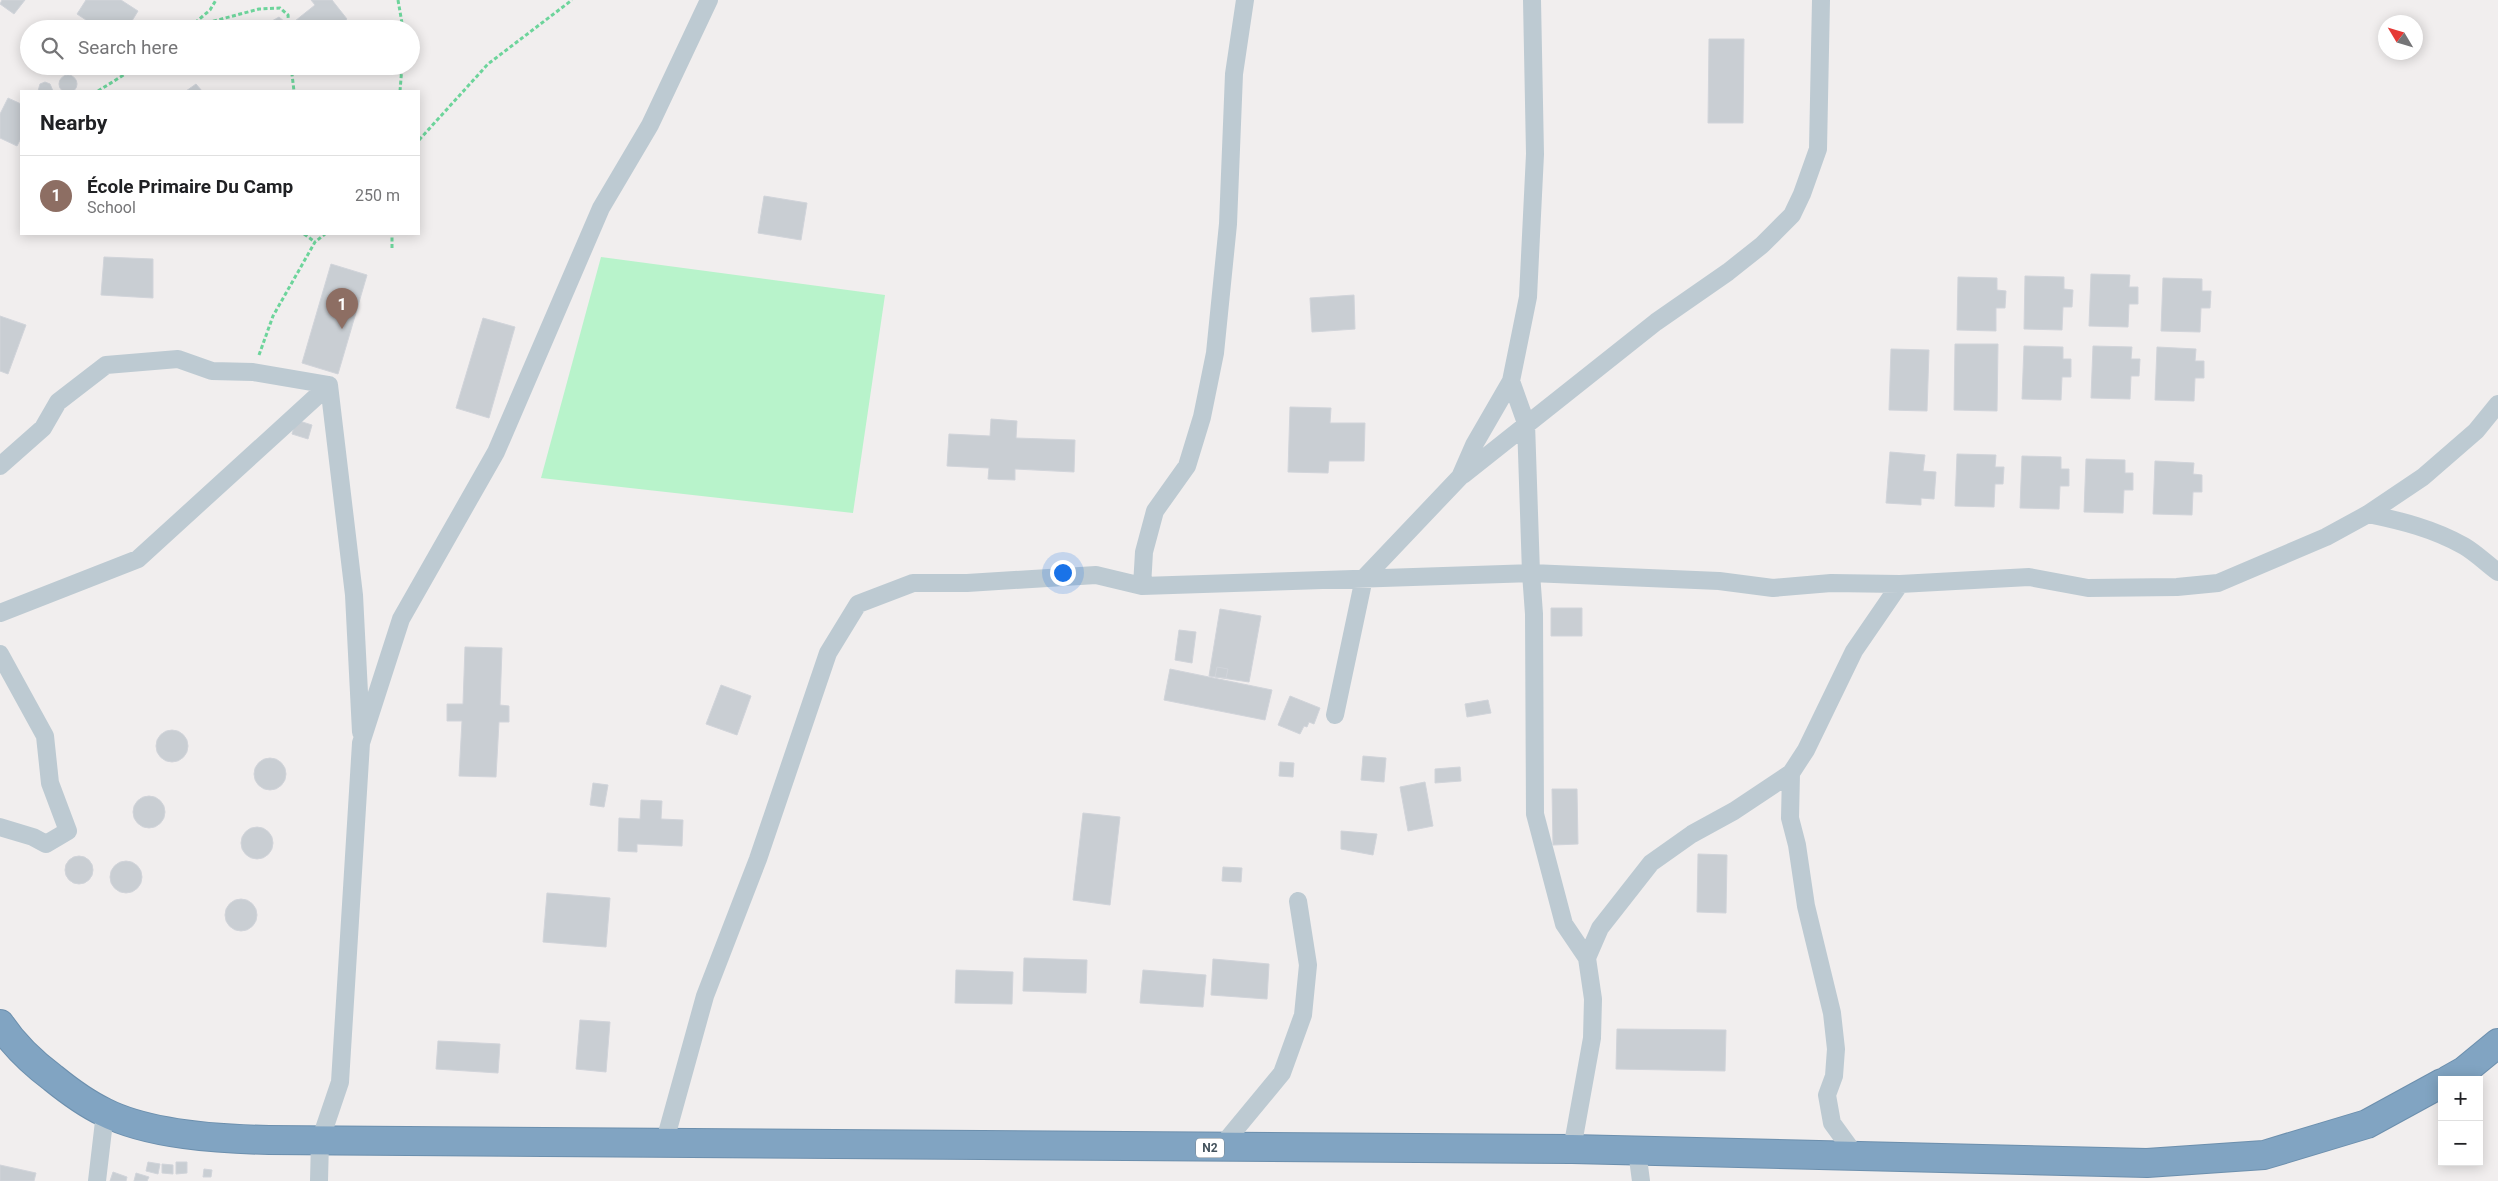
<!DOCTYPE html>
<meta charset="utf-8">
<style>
:root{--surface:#fff;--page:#f2f2f2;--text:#202124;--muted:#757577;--line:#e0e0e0;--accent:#097bf0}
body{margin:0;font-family:Roboto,sans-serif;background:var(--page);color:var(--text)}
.controls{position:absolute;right:15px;bottom:15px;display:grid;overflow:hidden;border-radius:0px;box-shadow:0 2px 12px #0003}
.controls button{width:45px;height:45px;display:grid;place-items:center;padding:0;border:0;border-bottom:1px solid var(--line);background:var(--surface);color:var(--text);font:25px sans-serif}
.compass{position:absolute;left:2378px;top:15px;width:45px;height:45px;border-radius:50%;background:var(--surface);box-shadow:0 2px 12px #0003;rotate:308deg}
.you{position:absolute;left:1062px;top:572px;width:18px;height:18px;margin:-12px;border:4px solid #fff;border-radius:50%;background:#1a73e8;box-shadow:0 0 0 8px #1a73e833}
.badge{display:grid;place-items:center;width:32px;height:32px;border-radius:50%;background:var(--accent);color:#fff;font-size:16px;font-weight:700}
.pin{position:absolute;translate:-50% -41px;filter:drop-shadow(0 1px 2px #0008)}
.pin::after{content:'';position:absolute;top:26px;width:18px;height:15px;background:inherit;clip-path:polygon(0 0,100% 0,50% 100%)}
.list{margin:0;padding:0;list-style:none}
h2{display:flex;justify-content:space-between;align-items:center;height:65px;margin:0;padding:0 20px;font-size:21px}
h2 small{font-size:16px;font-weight:400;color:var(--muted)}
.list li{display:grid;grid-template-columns:32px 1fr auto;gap:15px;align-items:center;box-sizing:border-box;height:80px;padding:0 20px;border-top:1px solid var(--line)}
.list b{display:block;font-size:19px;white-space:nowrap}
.list p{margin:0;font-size:16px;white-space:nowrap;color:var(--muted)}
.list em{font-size:16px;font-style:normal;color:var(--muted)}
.icon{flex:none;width:28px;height:28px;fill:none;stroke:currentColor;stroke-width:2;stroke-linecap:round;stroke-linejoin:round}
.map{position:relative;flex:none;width:2498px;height:1181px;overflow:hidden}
.search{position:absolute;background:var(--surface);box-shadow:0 2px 12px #0003;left:20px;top:20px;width:400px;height:55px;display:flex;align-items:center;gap:12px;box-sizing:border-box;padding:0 18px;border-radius:28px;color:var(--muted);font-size:19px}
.panel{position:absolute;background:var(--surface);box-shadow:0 2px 12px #0003;left:20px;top:90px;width:400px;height:145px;border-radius:0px}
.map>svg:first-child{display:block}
</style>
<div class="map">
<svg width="2498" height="1181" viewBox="0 0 2498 1181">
<rect width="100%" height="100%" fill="#f1eeee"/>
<path fill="#b8f3cb" d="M 601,257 L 885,295 L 853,513 L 541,478 Z"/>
<path fill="#c9ced3" stroke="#d1d4da" d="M 2,0 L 25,0 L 14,14 L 0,4 Z
M 86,0 L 121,0 L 138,11 L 127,29 L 85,29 L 89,22 L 77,14 Z
M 311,0 L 332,0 L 347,19 L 335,29 L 300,29 L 295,21 L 315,5 Z
M 279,17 L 285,22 L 285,29 L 271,29 L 272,21 Z
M 1709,39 L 1744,39 L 1743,123 L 1708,123 Z
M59 84a9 9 0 1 1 18 0a9 9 0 1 1-18 0Z
M 45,82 L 50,84 L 53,91 L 38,91 L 40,84 Z
M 196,84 L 202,91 L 186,91 Z
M 8,98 L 21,104 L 21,138 L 17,146 L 0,138 L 0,114 Z
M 764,196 L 807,203 L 801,240 L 758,233 Z
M 104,257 L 153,259 L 153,298 L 101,295 Z
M 331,264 L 367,275 L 338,374 L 302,363 Z
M 2091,274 L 2130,275 L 2129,287 L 2138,287 L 2138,304 L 2129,304 L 2128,327 L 2089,326 Z
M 2025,276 L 2064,277 L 2064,289 L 2073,290 L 2072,307 L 2063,307 L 2062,330 L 2024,329 Z
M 1958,277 L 1997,278 L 1997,290 L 2006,291 L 2005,308 L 1996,308 L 1996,331 L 1957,330 Z
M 2163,278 L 2202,279 L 2202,291 L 2211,291 L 2210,308 L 2201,308 L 2200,332 L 2161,331 Z
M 1354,295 L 1355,329 L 1312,332 L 1310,298 Z
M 0,316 L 26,325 L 8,374 L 0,371 Z
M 483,318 L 515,327 L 489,418 L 456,408 Z
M 1955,344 L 1998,344 L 1997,411 L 1954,410 Z
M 2024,346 L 2063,347 L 2063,359 L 2071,359 L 2071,377 L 2062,377 L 2061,400 L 2022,399 Z
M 2093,346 L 2132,347 L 2131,359 L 2140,359 L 2139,376 L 2131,376 L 2130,399 L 2091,398 Z
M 2157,347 L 2196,349 L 2195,361 L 2204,361 L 2204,378 L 2195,378 L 2194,401 L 2155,400 Z
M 1891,349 L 1929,350 L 1927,411 L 1889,410 Z
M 1290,407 L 1331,408 L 1330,423 L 1365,423 L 1364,461 L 1329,461 L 1328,473 L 1288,472 Z
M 991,419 L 1017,421 L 1016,438 L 1075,440 L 1074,472 L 1015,469 L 1015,480 L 988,479 L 989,468 L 947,466 L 949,434 L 990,436 Z
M 296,420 L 312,425 L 308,439 L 292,434 Z
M 1890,452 L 1925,455 L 1923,471 L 1936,472 L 1934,499 L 1921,498 L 1921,505 L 1886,503 Z
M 1957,454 L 1996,455 L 1995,467 L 2004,467 L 2003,484 L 1995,484 L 1994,507 L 1955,506 Z
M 2022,456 L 2061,457 L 2061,469 L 2069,469 L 2069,486 L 2060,486 L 2059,509 L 2020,508 Z
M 2086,459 L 2125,460 L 2125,473 L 2133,473 L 2133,490 L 2124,490 L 2123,513 L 2084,512 Z
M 2155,461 L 2194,463 L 2193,474 L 2202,475 L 2202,492 L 2193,492 L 2192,515 L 2153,514 Z
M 1551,608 L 1582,608 L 1582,636 L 1551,636 Z
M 1220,609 L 1261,616 L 1249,682 L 1209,676 Z
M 1179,630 L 1196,632 L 1192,663 L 1175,660 Z
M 465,647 L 502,648 L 500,705 L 509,706 L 509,722 L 499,722 L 496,777 L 459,776 L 462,721 L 447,721 L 447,704 L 463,704 Z
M 1217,667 L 1228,669 L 1226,678 L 1215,677 Z
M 1170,669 L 1272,690 L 1265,720 L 1164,700 Z
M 721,685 L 751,696 L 737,735 L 706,724 Z
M 1290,696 L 1320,708 L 1314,724 L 1309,722 L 1307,727 L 1304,726 L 1300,734 L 1278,725 Z
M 1488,700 L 1491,713 L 1467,717 L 1465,704 Z
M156 746a16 16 0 1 1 32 0a16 16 0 1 1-32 0Z
M 1363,756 L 1386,758 L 1384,782 L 1361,780 Z
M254 774a16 16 0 1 1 32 0a16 16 0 1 1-32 0Z
M 1280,762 L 1294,763 L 1293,777 L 1279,776 Z
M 1460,767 L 1461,781 L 1435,783 L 1435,769 Z
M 1425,782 L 1433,826 L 1408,831 L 1400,787 Z
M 593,783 L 608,785 L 604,807 L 590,805 Z
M 1552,789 L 1577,789 L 1578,844 L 1553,845 Z
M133 812a16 16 0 1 1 32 0a16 16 0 1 1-32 0Z
M 641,800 L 662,801 L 661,819 L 683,820 L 682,846 L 637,844 L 637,852 L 618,851 L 619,818 L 640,819 Z
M 1083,813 L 1120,817 L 1110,905 L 1073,900 Z
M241 843a16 16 0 1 1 32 0a16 16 0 1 1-32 0Z
M 1341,831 L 1377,834 L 1373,855 L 1341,849 Z
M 1698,854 L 1727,855 L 1726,913 L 1697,912 Z
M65 870a14 14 0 1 1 28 0a14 14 0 1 1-28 0Z
M110 877a16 16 0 1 1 32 0a16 16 0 1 1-32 0Z
M 1223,867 L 1242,868 L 1241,882 L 1222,881 Z
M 547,893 L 610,898 L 606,947 L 543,942 Z
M225 915a16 16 0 1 1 32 0a16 16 0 1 1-32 0Z
M 1024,958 L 1087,960 L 1086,993 L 1023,991 Z
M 1213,959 L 1269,964 L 1267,999 L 1211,995 Z
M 956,970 L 1013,972 L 1012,1004 L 955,1003 Z
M 1143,970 L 1206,975 L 1203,1007 L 1140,1003 Z
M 580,1020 L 610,1022 L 606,1072 L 576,1069 Z
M 1617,1029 L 1726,1030 L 1725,1071 L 1616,1069 Z
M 438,1041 L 500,1044 L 498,1073 L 436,1069 Z
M 148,1162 L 160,1164 L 158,1174 L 146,1171 Z
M 176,1162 L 187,1162 L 187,1173 L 176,1174 Z
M 162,1164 L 173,1165 L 173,1174 L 162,1173 Z
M 0,1165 L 36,1173 L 34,1181 L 0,1181 Z
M 204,1169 L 212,1170 L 211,1177 L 203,1177 Z
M 113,1172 L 127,1177 L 126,1181 L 110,1181 Z
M 136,1173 L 149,1177 L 147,1181 L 134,1181 Z"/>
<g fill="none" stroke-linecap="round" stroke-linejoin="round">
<g stroke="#6c8fad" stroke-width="30">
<path id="highway" d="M 0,1024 C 14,1045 33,1063 53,1078 C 69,1091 85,1103 104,1112 C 149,1135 219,1139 269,1140 L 1572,1149 L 2147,1163 L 2264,1155 L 2367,1124 L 2442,1083
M 2448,1080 L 2464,1071 L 2498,1043"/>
</g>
<path stroke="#6dd49b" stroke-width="3" stroke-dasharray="4 2.5" stroke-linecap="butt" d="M 398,0 L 403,29
M 190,27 L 210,10 L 216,0
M 188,28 L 259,9 L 280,8 L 288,15 L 289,29
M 291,66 L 294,91
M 98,91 L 138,66
M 400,91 L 402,66
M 419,140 L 488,64 L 572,0
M 304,234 L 315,242
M 392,248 L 392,234
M 259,355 L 273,316 L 315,242 L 325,234"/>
<path stroke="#bdcad2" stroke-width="18" d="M 1511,381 L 1526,423 L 1531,573 L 1534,614 L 1535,814 L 1564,924 L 1587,958 L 1593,999 L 1592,1038 L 1572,1149
M 0,466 L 43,428 L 58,402 L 106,365 L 178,359 L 212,371 L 253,372 L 329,385 L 354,595 L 361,732
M 1463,475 L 1656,322 L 1728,272 L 1762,245 L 1792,215 L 1802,194 L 1818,149 L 1821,0
M 2368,514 C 2402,521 2434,529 2464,546 C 2476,553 2487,564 2498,572
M 1142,586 L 1144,552 L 1155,511 L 1187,466 L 1202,417 L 1215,353 L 1228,224 L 1234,74 L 1245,0
M 0,613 L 138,559 L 329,385
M 0,654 L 45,736 L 50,783 L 68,831 L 46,844 L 33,837 L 0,827
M 1335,715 L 1364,578 L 1460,477 L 1474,445 L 1511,381 L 1528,297 L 1535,154 L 1532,0
M 1791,773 L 1790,818 L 1797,845 L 1806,906 L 1832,1013 L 1836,1049 L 1834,1076 L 1827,1095 L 1832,1123 L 1856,1156
M 1587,958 L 1600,928 L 1651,863 L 1692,834 L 1734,811 L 1791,773 L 1806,750 L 1854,651 L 1900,584
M 664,1144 L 705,996 L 758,859 L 828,653 L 858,604 L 913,583 L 967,583 L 1096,575 L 1142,586 L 1531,573 L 1719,581 L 1773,588 L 1831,583 L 1900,584 L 2029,577 L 2088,588 L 2177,587 L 2218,583 L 2326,537 L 2368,514 L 2423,477 L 2476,431 L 2498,404
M 1220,1148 L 1282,1073 L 1303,1015 L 1308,965 L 1298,901
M 1637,1151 L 1641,1181
M 97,1181 L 105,1113
M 319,1181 L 320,1141 L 340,1082 L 361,743 L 401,619 L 496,452 L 601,208 L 650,125 L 709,0"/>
<use href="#highway" stroke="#81a4c2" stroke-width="28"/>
</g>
<g text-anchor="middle" stroke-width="4" stroke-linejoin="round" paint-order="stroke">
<rect fill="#fff" stroke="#7c878e" stroke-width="1" x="1196" y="1138.5" width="28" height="19" rx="4"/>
<g font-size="12" font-weight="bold" fill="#44535d">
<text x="1210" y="1152">N2</text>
</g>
</g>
</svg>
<div class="controls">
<button>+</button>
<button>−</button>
</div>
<svg class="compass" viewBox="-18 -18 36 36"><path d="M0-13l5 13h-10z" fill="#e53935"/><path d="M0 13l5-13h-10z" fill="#757577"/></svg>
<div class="you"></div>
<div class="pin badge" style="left:342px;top:329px;background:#8d6e63">1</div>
<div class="search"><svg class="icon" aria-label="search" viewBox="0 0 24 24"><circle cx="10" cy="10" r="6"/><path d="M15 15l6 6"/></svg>Search here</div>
<section class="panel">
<h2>Nearby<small></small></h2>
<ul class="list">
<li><span class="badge" style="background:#8d6e63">1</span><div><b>École Primaire Du Camp</b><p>School</p></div><em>250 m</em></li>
</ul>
</section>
</div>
